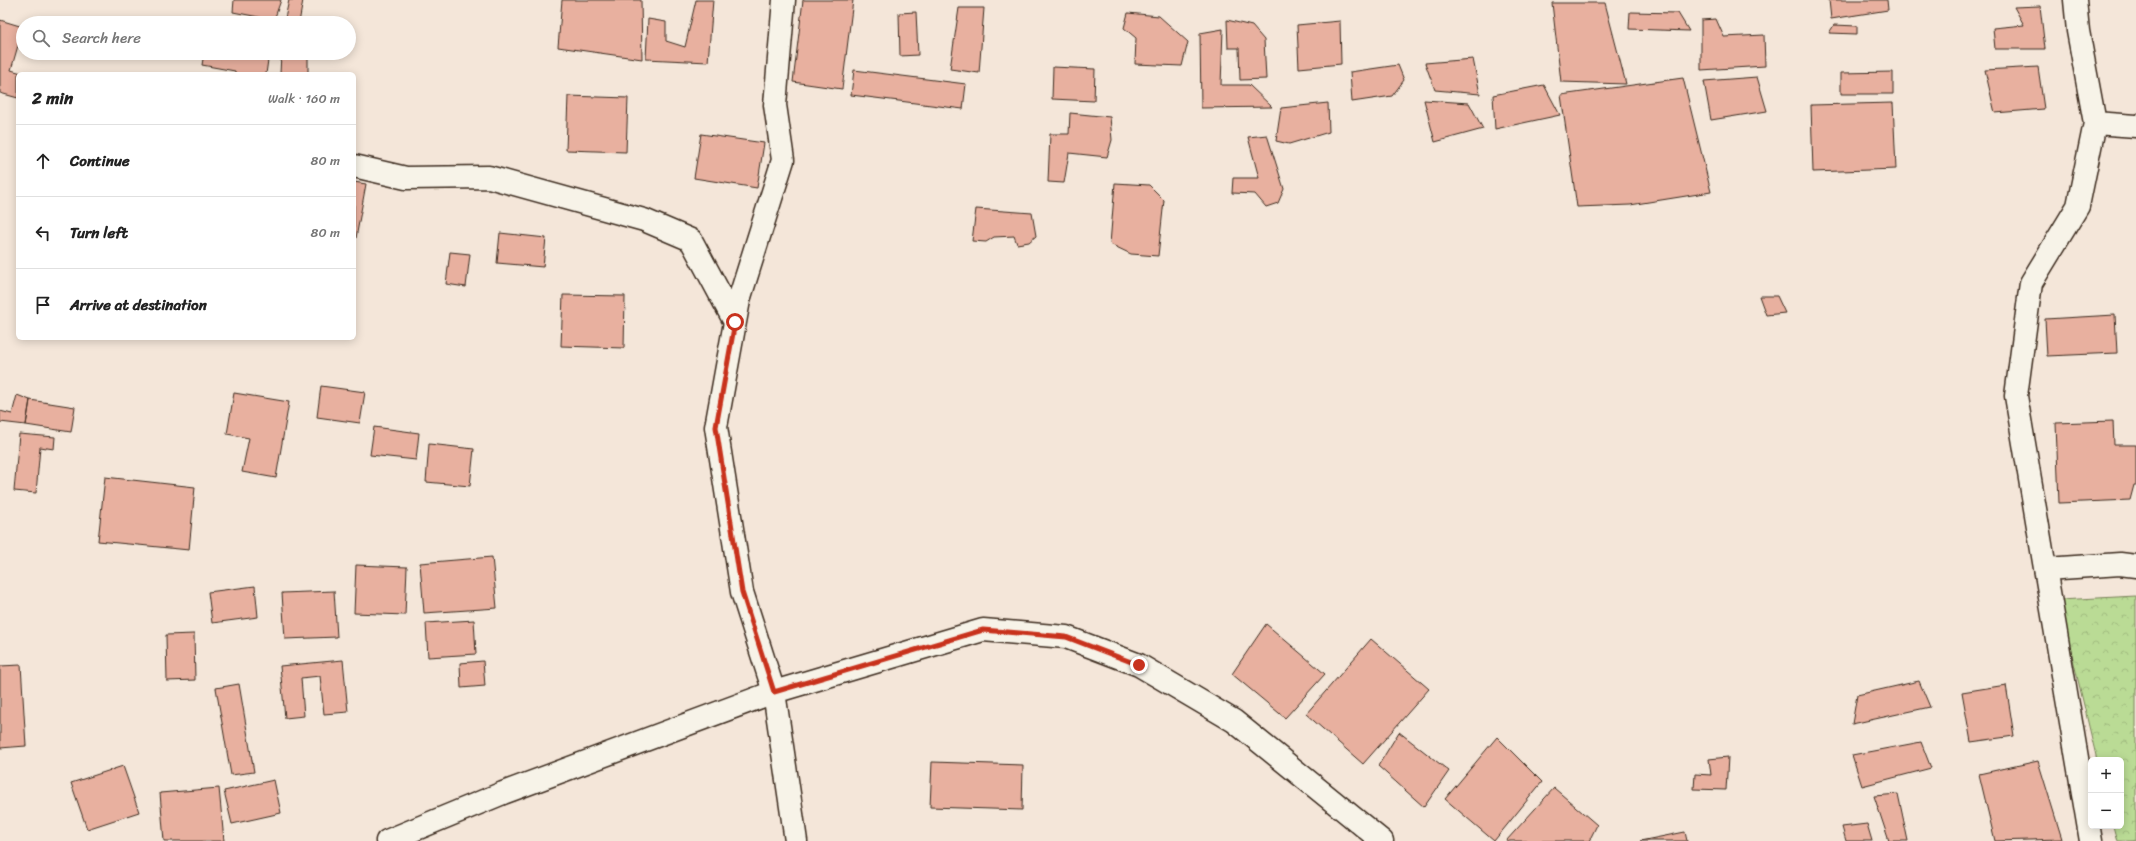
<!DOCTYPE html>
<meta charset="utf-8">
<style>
:root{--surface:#fff;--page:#f2f2f2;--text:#222;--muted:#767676;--line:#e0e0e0}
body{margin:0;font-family:Sriracha,sans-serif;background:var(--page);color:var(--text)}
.controls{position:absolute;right:12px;bottom:12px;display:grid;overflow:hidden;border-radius:6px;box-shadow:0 2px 10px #0003}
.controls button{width:36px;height:36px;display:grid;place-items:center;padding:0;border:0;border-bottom:1px solid var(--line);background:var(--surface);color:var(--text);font:20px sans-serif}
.stop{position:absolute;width:12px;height:12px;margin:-9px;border:3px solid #c8321e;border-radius:50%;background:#fff}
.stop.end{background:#c8321e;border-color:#fff;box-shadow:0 1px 4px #0008}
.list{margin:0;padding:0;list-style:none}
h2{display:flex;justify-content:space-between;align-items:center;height:52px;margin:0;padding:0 16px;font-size:17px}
h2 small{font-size:13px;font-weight:400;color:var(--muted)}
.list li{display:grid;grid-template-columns:26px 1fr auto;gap:12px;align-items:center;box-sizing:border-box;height:72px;padding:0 16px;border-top:1px solid var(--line)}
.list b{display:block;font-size:15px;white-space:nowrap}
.list em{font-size:13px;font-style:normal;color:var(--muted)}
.icon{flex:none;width:22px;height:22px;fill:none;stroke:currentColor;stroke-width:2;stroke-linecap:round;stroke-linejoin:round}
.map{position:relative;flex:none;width:2136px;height:841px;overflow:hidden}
.search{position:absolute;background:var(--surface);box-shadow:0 2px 10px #0003;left:16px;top:16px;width:340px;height:44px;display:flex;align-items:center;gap:10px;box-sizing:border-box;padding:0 14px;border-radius:22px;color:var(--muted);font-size:15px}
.panel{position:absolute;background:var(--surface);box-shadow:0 2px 10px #0003;left:16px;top:72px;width:340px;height:268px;border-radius:6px}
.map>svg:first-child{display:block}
</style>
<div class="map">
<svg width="2136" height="841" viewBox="0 0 2136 841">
<defs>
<pattern id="forest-crowns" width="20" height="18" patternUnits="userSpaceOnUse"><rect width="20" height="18" fill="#badb95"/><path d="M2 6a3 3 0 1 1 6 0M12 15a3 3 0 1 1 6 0" fill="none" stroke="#a1bc80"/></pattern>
</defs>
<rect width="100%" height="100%" fill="#f4e6d9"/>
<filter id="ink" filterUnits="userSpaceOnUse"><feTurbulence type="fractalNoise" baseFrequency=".025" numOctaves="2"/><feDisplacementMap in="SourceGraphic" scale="8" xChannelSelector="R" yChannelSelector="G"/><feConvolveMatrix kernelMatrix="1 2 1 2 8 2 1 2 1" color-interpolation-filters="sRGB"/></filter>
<g filter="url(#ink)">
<path fill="url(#forest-crowns)" stroke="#7a825a" d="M 2136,596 L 2136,841 L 2117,841 L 2113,826 L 2121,826 L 2121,760 L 2097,760 L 2059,600 Z"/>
<path fill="#e8b09f" stroke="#3b2a1e" d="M 234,0 L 281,0 L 274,20 L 233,12 Z
M 289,0 L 303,0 L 299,23 L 284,23 Z
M 562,0 L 641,0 L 642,59 L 558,47 Z
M 696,0 L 713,0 L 708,62 L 646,59 L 648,19 L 666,22 L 666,41 L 685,47 Z
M 803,0 L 853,0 L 842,89 L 793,82 Z
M 1829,0 L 1887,0 L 1888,10 L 1831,19 Z
M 1552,3 L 1605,3 L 1626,84 L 1561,82 Z
M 2040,6 L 2045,49 L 1995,49 L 1993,28 L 2024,25 L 2014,7 Z
M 959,8 L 984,8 L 979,73 L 950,69 Z
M 916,12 L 918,55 L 900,56 L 899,13 Z
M 1630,12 L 1678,13 L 1689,31 L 1629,29 Z
M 1128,13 L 1159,16 L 1188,42 L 1182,66 L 1135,64 L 1136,38 L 1124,28 Z
M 210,19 L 231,23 L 209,23 Z
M 1716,19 L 1724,37 L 1764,35 L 1765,66 L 1701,70 L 1701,20 Z
M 0,20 L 23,27 L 23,43 L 19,42 L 11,70 L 25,74 L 18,74 L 18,98 L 0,93 Z
M 1227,20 L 1252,26 L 1264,40 L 1266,79 L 1240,80 L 1239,48 L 1228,48 Z
M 1340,21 L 1341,64 L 1299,68 L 1297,25 Z
M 1834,25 L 1857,26 L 1857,34 L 1829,33 Z
M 1223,29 L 1221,85 L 1249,85 L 1272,107 L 1201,108 L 1200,33 Z
M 204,53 L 269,53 L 266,74 L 235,74 L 235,71 L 202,65 Z
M 281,53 L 308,53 L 308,74 L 280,74 Z
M 1473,59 L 1480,94 L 1435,90 L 1425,63 Z
M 1398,65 L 1404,80 L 1392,96 L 1352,102 L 1350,72 Z
M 1053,67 L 1095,69 L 1094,101 L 1052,99 Z
M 2038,67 L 2044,109 L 1995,113 L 1985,70 Z
M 854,70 L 966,84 L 963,109 L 851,95 Z
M 1893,72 L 1893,94 L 1841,94 L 1841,73 Z
M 1757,77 L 1767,111 L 1711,120 L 1704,81 Z
M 1683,78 L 1711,192 L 1630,205 L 1577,207 L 1561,95 Z
M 1544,85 L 1560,115 L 1495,129 L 1493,95 Z
M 568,96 L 628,98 L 626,152 L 566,150 Z
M 1424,100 L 1469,103 L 1483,129 L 1435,142 Z
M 1328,103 L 1329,132 L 1289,144 L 1276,141 L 1281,108 Z
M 1893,103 L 1896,169 L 1813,172 L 1811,105 Z
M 1070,113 L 1110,117 L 1112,140 L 1107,157 L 1069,153 L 1064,183 L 1048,182 L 1050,134 L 1069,134 Z
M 701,134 L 764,143 L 757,188 L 694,178 Z
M 1267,135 L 1284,189 L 1278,203 L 1266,207 L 1255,194 L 1232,193 L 1233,178 L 1259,178 L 1248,137 Z
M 354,182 L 366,184 L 356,238 L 354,237 Z
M 1115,183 L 1149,185 L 1164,200 L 1158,256 L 1131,254 L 1110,244 Z
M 976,209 L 1032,213 L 1036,236 L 1029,242 L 1017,244 L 1014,236 L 994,237 L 986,242 L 972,241 Z
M 500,233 L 546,238 L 543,267 L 497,263 Z
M 450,252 L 470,254 L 466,287 L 446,284 Z
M 563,295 L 625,296 L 624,348 L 561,346 Z
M 1759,296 L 1777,296 L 1785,313 L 1766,315 Z
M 2115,315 L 2117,353 L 2047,356 L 2045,319 Z
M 321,386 L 365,392 L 360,423 L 317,417 Z
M 234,393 L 289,402 L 276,478 L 242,472 L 249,438 L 227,434 Z
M 17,395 L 30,400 L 26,425 L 0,422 L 0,411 L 12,414 Z
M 30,400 L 75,407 L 71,432 L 26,425 Z
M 2113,421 L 2114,445 L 2136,445 L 2136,485 L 2134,485 L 2130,500 L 2059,503 L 2056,423 Z
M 374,427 L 419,433 L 416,460 L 370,455 Z
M 19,434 L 55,437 L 54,449 L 40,447 L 36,493 L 14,491 Z
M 429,444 L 474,449 L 470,486 L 426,482 Z
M 105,477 L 195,487 L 189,550 L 98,541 Z
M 492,557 L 497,608 L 424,613 L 420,563 Z
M 356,565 L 407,567 L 405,615 L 354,613 Z
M 255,586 L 258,617 L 212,623 L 208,592 Z
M 334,591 L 337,637 L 285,639 L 282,593 Z
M 474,620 L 476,654 L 428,657 L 426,623 Z
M 1266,624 L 1325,674 L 1285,718 L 1232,674 Z
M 194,634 L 195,680 L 167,681 L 166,635 Z
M 1371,639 L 1429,689 L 1363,764 L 1306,714 Z
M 343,660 L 348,712 L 324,714 L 320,676 L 301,678 L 304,716 L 285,718 L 280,666 Z
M 483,661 L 485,686 L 461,688 L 460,663 Z
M 21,665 L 26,746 L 0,748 L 0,666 Z
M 1919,681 L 1930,707 L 1852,724 L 1857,695 Z
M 239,684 L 254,772 L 231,775 L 216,688 Z
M 2006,685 L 2014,736 L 1971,742 L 1962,692 Z
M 1399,732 L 1449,771 L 1424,807 L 1378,766 Z
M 1497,737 L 1542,782 L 1494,841 L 1445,799 Z
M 1921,742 L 1931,768 L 1862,786 L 1852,755 Z
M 1728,757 L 1726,790 L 1694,789 L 1695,774 L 1711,775 L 1709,759 Z
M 2038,761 L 2062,839 L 1995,841 L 1979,774 Z
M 932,762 L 1023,765 L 1022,810 L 930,807 Z
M 123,766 L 139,812 L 87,829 L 71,783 Z
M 274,780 L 281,813 L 232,824 L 224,791 Z
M 219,788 L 224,841 L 164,841 L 160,793 Z
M 1554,788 L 1597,825 L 1589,841 L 1506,841 Z
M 1898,794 L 1908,841 L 1889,841 L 1874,796 Z
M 1867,824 L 1872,841 L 1846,841 L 1842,827 Z
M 1685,832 L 1687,841 L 1640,841 Z"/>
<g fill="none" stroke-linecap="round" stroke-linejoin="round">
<g stroke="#3b2a1e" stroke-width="25">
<path id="street" d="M 784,0 L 775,105 L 783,160 L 739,300 L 716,427 L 742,592 L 774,692 L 796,841
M 2075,0 L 2078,31 L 2095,123 L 2078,206 L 2031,283 L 2016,396 L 2091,841
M 2095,123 L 2136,126
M 354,166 L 406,178 L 489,177 L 644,220 L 691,240 L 735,322
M 2046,569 L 2120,564 L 2136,566
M 387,841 L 503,793 L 774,692 L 983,630 L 1066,637 L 1139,665 L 1234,721 L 1382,841"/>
</g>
<use href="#street" stroke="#f7f3e8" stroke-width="22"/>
</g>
</g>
<g fill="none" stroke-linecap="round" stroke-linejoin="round" filter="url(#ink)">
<path stroke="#c8321e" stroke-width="5" d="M 735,322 L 716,427 L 742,592 L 774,692 L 983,630 L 1066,637 L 1139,665"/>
</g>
</svg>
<div class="controls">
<button>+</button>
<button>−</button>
</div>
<div class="stop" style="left:735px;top:322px"></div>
<div class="stop end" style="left:1139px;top:665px"></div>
<div class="search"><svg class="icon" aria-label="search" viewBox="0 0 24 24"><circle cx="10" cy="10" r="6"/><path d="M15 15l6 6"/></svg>Search here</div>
<section class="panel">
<h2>2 min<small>Walk · 160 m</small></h2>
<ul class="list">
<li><svg class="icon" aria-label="ahead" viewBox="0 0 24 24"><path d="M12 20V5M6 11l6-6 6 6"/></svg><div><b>Continue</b></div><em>80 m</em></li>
<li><svg class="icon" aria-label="left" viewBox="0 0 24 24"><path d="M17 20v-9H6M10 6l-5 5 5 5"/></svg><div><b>Turn left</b></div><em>80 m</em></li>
<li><svg class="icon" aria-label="arrive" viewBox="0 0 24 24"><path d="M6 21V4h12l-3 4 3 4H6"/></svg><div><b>Arrive at destination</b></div></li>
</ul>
</section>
</div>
